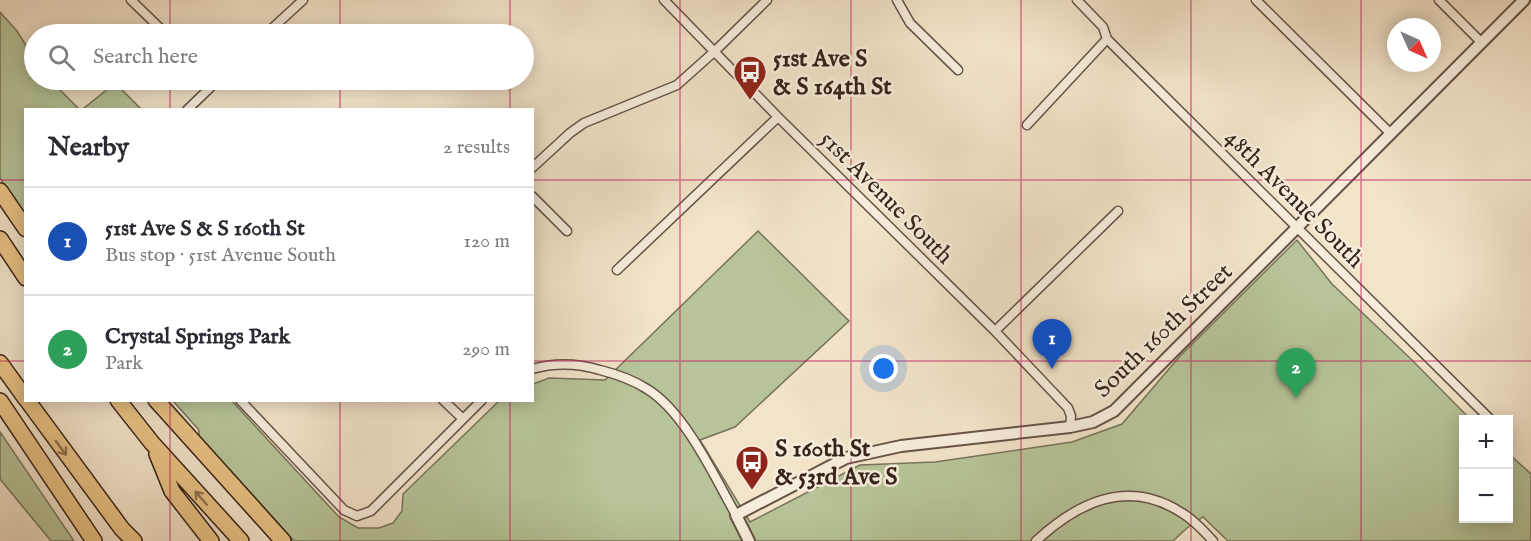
<!DOCTYPE html>
<meta charset="utf-8">
<style>
:root{--surface:#fff;--page:#f2f2f3;--text:#2b2b33;--muted:#7c7c81;--line:#e1e1e2;--accent:#8f2418}
body{margin:0;font-family:"IM FELL English",serif;background:var(--page);color:var(--text)}
.controls{position:absolute;right:18px;bottom:18px;display:grid;overflow:hidden;border-radius:0px;box-shadow:0 3px 15px #0003}
.controls button{width:54px;height:54px;display:grid;place-items:center;padding:0;border:0;border-bottom:2px solid var(--line);background:var(--surface);color:var(--text);font:30px sans-serif}
.compass{position:absolute;left:1387px;top:18px;width:54px;height:54px;border-radius:50%;background:var(--surface);box-shadow:0 3px 15px #0003;rotate:135deg}
.you{position:absolute;left:884px;top:369px;width:21px;height:21px;margin:-15px;border:4px solid #fff;border-radius:50%;background:#1a73e8;box-shadow:0 0 0 9px #1a73e833}
.badge{display:grid;place-items:center;width:39px;height:39px;border-radius:50%;background:var(--accent);color:#fff;font-size:20px;font-weight:700}
.pin{position:absolute;translate:-50% -50px;filter:drop-shadow(0 2px 3px #0008)}
.pin::after{content:'';position:absolute;top:32px;width:21px;height:18px;background:inherit;clip-path:polygon(0 0,100% 0,50% 100%)}
.list{margin:0;padding:0;list-style:none}
h2{display:flex;justify-content:space-between;align-items:center;height:78px;margin:0;padding:0 24px;font-size:26px}
h2 small{font-size:20px;font-weight:400;color:var(--muted)}
.list li{display:grid;grid-template-columns:39px 1fr auto;gap:18px;align-items:center;box-sizing:border-box;height:108px;padding:0 24px;border-top:2px solid var(--line)}
.list b{display:block;font-size:22px;white-space:nowrap}
.list p{margin:0;font-size:20px;white-space:nowrap;color:var(--muted)}
.list em{font-size:20px;font-style:normal;color:var(--muted)}
.icon{flex:none;width:33px;height:33px;fill:none;stroke:currentColor;stroke-width:2;stroke-linecap:round;stroke-linejoin:round}
.map{position:relative;flex:none;width:1531px;height:541px;overflow:hidden}
.search{position:absolute;background:var(--surface);box-shadow:0 3px 15px #0003;left:24px;top:24px;width:510px;height:66px;display:flex;align-items:center;gap:15px;box-sizing:border-box;padding:0 21px;border-radius:33px;color:var(--muted);font-size:22px}
.panel{position:absolute;background:var(--surface);box-shadow:0 3px 15px #0003;left:24px;top:108px;width:510px;height:294px;border-radius:0px}
.map>svg:first-child{display:block}
</style>
<div class="map">
<svg width="1531" height="541" viewBox="0 0 1531 541">
<rect width="100%" height="100%" fill="#f2e3c9"/>
<filter id="stains"><feTurbulence type="fractalNoise" baseFrequency=".00333" numOctaves="4"/><feColorMatrix values="0 0 0 0 .2 0 0 0 0 .09 0 0 0 0 .02 0 0 0 .5 -.17"/></filter>
<radialGradient id="worn" r=".72"><stop offset=".6" stop-color="#630" stop-opacity="0"/><stop offset="1" stop-color="#630" stop-opacity=".3"/></radialGradient>
<path fill="#b7c499" stroke="#77745a" stroke-width="1.5" d="M 0,12 L 17,31 L 34,58 L 34,80 L 50,80 L 79,109 L 26,110 L 25,214 L 0,178 Z
M 115,83 L 141,109 L 83,109 Z
M 758,231 L 849,321 L 735,427 L 700,440 L 750,522 L 860,465 L 935,462 L 1072,442 L 1122,424 L 1180,356 L 1297,240 L 1332,284 L 1411,359 L 1470,419 L 1464,420 L 1464,518 L 1508,518 L 1509,454 L 1531,474 L 1531,541 L 1228,541 L 1203,517 L 1187,528 L 1173,541 L 294,541 L 199,436 L 199,430 L 173,401 L 232,401 L 339,517 L 358,528 L 379,528 L 393,523 L 402,511 L 403,494 L 499,401 L 532,400 L 533,384 L 549,378 L 605,380 Z
M 0,432 L 74,541 L 51,541 L 0,479 Z"/>
<g fill="none" stroke-linecap="round" stroke-linejoin="round">
<g stroke="#665346" stroke-width="11">
<path id="minor" d="M 131,0 L 166,34
M 664,0 L 778,117 L 995,331 L 1068,408 L 1071,416 L 1070,427
M 897,0 L 910,23 L 958,70
M 1077,0 L 1103,27 L 1107,39 L 1491,420
M 1256,0 L 1391,134
M 1439,0 L 1481,42
M 266,34 L 303,0
M 187,110 L 218,80
M 1027,125 L 1107,39
M 532,168 L 570,133 L 584,123 L 677,85 L 715,51 L 767,0
M 532,196 L 567,231
M 617,270 L 778,117
M 995,331 L 1118,211
M 532,369 C 556,362 577,363 600,370 C 616,374 633,380 647,389 C 685,412 714,476 736,515
M 240,400 L 344,510 L 357,516 L 371,511 L 482,400
M 443,400 L 463,419
M 1036,541 C 1078,502 1128,478 1182,513 C 1194,520 1204,531 1213,541"/>
</g>
<g stroke="#665346" stroke-width="14">
<path id="tertiary" d="M 749,541 L 736,515 L 846,458 L 901,446 L 1070,427 L 1093,422 L 1114,411 L 1524,0"/>
</g>
<g stroke="#37231a" stroke-width="18">
<path id="motorway" d="M 0,191 L 26,229
M 0,239 L 26,278
M 0,363 L 26,399
M 27,400 L 122,529 L 134,541
M 118,400 L 152,443 L 241,541
M 156,400 L 283,541
M 0,401 L 94,541
M 157,454 L 172,491 L 211,541"/>
</g>
<use href="#minor" stroke="#f7eddc" stroke-width="8"/>
<use href="#tertiary" stroke="#f7eddc" stroke-width="10"/>
<use href="#motorway" stroke="#e9c284" stroke-width="15"/>
</g>
<defs><path id="oneway-shaft" d="M-6 0H5M1.5-3L5.5 0L1.5 3" fill="none" stroke-width="1.6" stroke-linecap="round" stroke-linejoin="round" transform="scale(1.5)"/></defs>
<g stroke="#90724f">
<use href="#oneway-shaft" transform="translate(61 448) rotate(54)"/>
<use href="#oneway-shaft" transform="translate(201 498) rotate(-131)"/>
</g>
<path fill="none" stroke="#c2185b" stroke-width="1.5" stroke-opacity="0.55" d="M 170,0 L 170,34M 340,0 L 340,34M 510,0 L 510,34M 680,0 L 680,541M 851,0 L 851,541M 1021,0 L 1021,541M 1191,0 L 1191,541M 1361,0 L 1361,541M 170,80 L 170,110M 340,80 L 340,110M 510,80 L 510,110M 0,180 L 26,180M 532,180 L 1531,180M 0,361 L 26,361M 532,361 L 1531,361M 170,400 L 170,541M 340,400 L 340,541M 510,400 L 510,541"/>
<defs>
<g id="bus-pin" transform="scale(1.725)"><path d="M0 17L-7.5 6A9.5 9.5 0 1 1 7.5 6Z" fill="#8f2418" stroke="#f7eddc"/><path d="M-5-6H5V4H4V6H2V4H-2V6H-4V4H-5ZM-3.5-4V0h7V-4ZM-3.5 1.2v1.5H-2V1.2ZM2 1.2v1.5H3.5V1.2Z" fill="#fff"/></g>
</defs>
<g fill-rule="evenodd">
<use href="#bus-pin" x="750" y="72"/>
<use href="#bus-pin" x="752" y="462"/>
</g>
<g text-anchor="middle" stroke-width="5" stroke-linejoin="round" paint-order="stroke">
<g font-size="24" font-weight="bold" fill="#37231a" stroke="#f7eddc" text-anchor="start">
<text x="773" y="66">51st Ave S<tspan x="773" dy="28">&amp; S 164th St</tspan></text>
<text x="775" y="456">S 160th St<tspan x="775" dy="28">&amp; 53rd Ave S</tspan></text>
</g>
<g font-size="24" fill="#37231a" stroke="#f7eddc">
<text transform="translate(887 197) rotate(45)" y="8">51st Avenue South</text>
<text transform="translate(1295 198) rotate(45)" y="8">48th Avenue South</text>
<text transform="translate(1163 330) rotate(-44)" y="8">South 160th Street</text>
</g>
</g>
<rect width="100%" height="100%" filter="url(#stains)"/>
<rect width="100%" height="100%" fill="url(#worn)"/>
</svg>
<div class="controls">
<button>+</button>
<button>−</button>
</div>
<svg class="compass" viewBox="-18 -18 36 36"><path d="M0-13l5 13h-10z" fill="#e53935"/><path d="M0 13l5-13h-10z" fill="#7c7c81"/></svg>
<div class="you"></div>
<div class="pin badge" style="left:1052px;top:369px;background:#1a4fb4">1</div>
<div class="pin badge" style="left:1296px;top:398px;background:#2e9e5b">2</div>
<div class="search"><svg class="icon" aria-label="search" viewBox="0 0 24 24"><circle cx="10" cy="10" r="6"/><path d="M15 15l6 6"/></svg>Search here</div>
<section class="panel">
<h2>Nearby<small>2 results</small></h2>
<ul class="list">
<li><span class="badge" style="background:#1a4fb4">1</span><div><b>51st Ave S &amp; S 160th St</b><p>Bus stop · 51st Avenue South</p></div><em>120 m</em></li>
<li><span class="badge" style="background:#2e9e5b">2</span><div><b>Crystal Springs Park</b><p>Park</p></div><em>290 m</em></li>
</ul>
</section>
</div>
